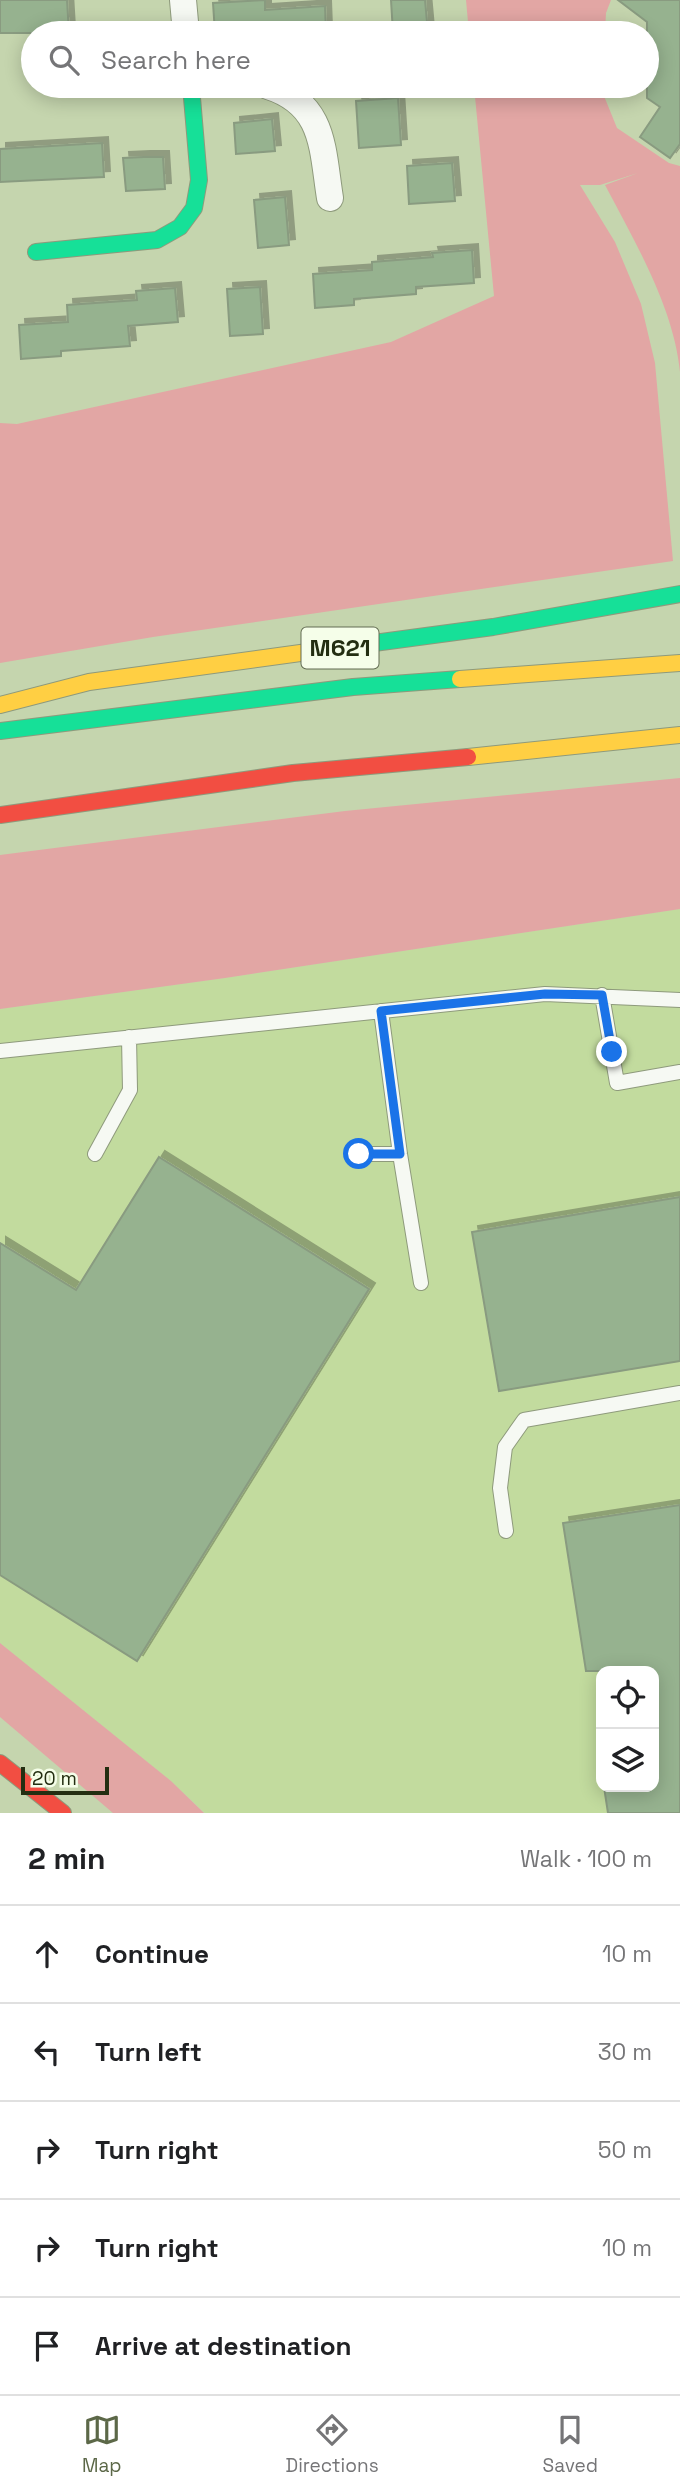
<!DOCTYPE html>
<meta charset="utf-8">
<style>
:root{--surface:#fff;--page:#f2f2f2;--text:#202124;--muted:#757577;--line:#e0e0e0;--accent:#5c6848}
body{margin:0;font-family:"Space Grotesk",sans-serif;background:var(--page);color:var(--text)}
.controls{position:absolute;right:21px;bottom:21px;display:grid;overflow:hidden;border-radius:14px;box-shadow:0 4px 18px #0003}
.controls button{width:63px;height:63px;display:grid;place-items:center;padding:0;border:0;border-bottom:2px solid var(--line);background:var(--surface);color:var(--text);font:35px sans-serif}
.scale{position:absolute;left:21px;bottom:18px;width:88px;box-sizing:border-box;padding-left:7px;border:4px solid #232e11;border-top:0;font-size:19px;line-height:24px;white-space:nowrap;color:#232e11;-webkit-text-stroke:5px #f5fee9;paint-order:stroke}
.stop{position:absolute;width:21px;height:21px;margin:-16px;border:5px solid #1a73e8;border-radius:50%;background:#fff}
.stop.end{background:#1a73e8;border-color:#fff;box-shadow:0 2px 7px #0008}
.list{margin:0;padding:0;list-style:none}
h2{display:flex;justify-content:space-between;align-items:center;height:91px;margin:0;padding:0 28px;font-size:30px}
h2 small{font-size:23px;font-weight:400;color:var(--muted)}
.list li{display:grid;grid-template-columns:46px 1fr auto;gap:21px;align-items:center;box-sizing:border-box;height:98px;padding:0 28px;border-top:2px solid var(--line)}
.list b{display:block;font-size:26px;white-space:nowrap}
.list em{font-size:23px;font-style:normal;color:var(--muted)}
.icon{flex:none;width:38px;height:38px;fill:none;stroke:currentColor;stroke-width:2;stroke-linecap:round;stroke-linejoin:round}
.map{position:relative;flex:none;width:680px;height:1813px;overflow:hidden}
.search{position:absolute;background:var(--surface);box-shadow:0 4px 18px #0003;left:21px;right:21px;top:21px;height:77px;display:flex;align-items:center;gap:18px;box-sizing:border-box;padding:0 24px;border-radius:38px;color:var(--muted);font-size:26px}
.sheet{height:581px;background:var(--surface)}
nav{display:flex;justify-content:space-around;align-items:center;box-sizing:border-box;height:98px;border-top:2px solid var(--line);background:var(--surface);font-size:19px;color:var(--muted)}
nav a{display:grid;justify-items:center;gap:4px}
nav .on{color:var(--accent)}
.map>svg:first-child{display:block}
</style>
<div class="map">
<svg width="680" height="1813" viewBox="0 0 680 1813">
<defs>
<filter id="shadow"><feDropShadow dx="6" dy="-6" stdDeviation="0" flood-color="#0004"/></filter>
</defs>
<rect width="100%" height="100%" fill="#c5d5ae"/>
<path fill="#c2db9e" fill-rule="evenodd" d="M 680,909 L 680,1813 L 205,1813 L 171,1781 L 0,1643 L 0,1009 L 225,978 ZM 601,1671 L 654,1671 L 654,1787 L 601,1787 Z"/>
<path fill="#e2a6a4" d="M 466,0 L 611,0 L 606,13 L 605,33 L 469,33 Z
M 474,86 L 602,86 L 602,91 L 617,128 L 669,163 L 680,166 L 680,372 C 674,308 635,242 605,185 L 638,173 L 600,185 L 580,185 L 615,242 L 641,304 L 655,363 L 673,561 L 153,637 L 0,663 L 0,423 L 17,424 L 391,342 L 494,296 Z
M 680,778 L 680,909 L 225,978 L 0,1009 L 0,855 L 345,811 Z
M 0,1643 L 171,1781 L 204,1813 L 113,1813 L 0,1717 Z"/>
<path fill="#96b28f" stroke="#899b80" stroke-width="2" filter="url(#shadow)" d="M 0,0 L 67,0 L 69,33 L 0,33 Z
M 265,0 L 265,10 L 325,6 L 326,33 L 215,33 L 213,3 Z
M 391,0 L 425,0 L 428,33 L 393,33 Z
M 618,0 L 680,0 L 680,144 L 670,158 L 640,137 L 660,107 L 647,98 L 647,22 Z
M 398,98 L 401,145 L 359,148 L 356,101 Z
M 272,119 L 275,151 L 236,154 L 234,123 Z
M 102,143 L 104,177 L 0,182 L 0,149 Z
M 144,157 L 163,157 L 165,189 L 126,191 L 123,158 Z
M 452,163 L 455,201 L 409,204 L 407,166 Z
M 285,197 L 289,245 L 258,248 L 254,200 Z
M 472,250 L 474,283 L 416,287 L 416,294 L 354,299 L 354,305 L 315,308 L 313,274 L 372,270 L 372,262 L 433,257 L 432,253 Z
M 260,287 L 263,334 L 230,336 L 227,289 Z
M 175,288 L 178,322 L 128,326 L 130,346 L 61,351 L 61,356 L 21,359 L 19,325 L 68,322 L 67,305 L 137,300 L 136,291 Z
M 159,1157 L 369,1289 L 137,1661 L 0,1575 L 0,1243 L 76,1290 Z
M 680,1197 L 680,1361 L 499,1391 L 472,1232 Z
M 680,1505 L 680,1813 L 608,1813 L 604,1787 L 654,1787 L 654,1671 L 586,1671 L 563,1523 Z"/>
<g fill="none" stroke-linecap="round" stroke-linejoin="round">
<g stroke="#8e9a7c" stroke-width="16">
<path id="lane" d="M 602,995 L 617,1083 L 680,1072
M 381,1011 L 400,1154 L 421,1283
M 0,1051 L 545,994 L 680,1000
M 95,1154 L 130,1090 L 129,1037
M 359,1154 L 400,1154
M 506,1531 L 500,1488 L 505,1447 L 524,1420 L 680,1393"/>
</g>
<g stroke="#8e9a7c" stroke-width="28">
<path id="street" d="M 183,0 L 186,33
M 268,86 C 325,104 322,148 330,198"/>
</g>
<g stroke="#8e9a7c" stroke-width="18">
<path id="fast" d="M 36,252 L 157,240 L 180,227 L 194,208 L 199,180 L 191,86
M 344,647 L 493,627 L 680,594
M 0,731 L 353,687 L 460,679"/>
</g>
<g stroke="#8e9a7c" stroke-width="18">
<path id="slow" d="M 460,679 L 680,663
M 0,705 L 89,682 L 344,647
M 468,757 L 680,735"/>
</g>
<g stroke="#8e9a7c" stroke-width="18">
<path id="jam" d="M 0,815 L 293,773 L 468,757
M 0,1763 L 63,1813"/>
</g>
<use href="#lane" stroke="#f6f9f3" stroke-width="14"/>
<use href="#street" stroke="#f6f9f3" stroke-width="26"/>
<use href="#fast" stroke="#16e098" stroke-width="16"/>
<use href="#slow" stroke="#ffcf43" stroke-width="16"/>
<use href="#jam" stroke="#f24e42" stroke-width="16"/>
</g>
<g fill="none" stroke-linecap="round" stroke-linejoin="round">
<path stroke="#1a73e8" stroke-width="9" d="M 359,1154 L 400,1154 L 381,1011 L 545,994 L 602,995 L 612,1052"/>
</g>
<g text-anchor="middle" stroke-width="5" stroke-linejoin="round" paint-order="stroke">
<rect fill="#f5fee9" stroke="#626c52" stroke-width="2" x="301.5" y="627.5" width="77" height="41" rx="5"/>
<g font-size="24" font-weight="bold" fill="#232e11">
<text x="340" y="656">M621</text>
</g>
</g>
</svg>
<div class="controls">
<button><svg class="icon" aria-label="locate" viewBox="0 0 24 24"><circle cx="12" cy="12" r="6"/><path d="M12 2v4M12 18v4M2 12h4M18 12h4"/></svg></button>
<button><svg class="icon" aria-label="layers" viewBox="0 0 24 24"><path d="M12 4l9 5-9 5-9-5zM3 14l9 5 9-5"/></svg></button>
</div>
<div class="scale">20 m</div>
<div class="stop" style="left:359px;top:1154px"></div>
<div class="stop end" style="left:612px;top:1052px"></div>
<div class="search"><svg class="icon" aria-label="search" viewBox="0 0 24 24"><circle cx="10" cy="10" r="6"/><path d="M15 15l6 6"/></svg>Search here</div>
</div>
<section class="sheet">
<h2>2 min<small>Walk · 100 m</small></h2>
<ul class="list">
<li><svg class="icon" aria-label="ahead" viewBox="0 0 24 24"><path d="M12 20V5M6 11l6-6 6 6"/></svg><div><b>Continue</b></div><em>10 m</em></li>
<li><svg class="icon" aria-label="left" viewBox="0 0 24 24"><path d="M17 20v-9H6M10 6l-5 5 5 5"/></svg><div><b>Turn left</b></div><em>30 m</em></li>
<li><svg class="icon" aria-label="right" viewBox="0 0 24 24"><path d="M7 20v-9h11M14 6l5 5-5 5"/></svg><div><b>Turn right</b></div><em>50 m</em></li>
<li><svg class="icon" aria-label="right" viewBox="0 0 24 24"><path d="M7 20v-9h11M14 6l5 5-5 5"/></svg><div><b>Turn right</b></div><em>10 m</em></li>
<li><svg class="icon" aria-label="arrive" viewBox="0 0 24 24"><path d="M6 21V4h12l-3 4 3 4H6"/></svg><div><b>Arrive at destination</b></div></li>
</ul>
</section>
<nav>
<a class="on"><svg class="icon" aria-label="map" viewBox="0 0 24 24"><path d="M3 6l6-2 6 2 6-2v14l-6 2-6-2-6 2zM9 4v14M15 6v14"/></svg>Map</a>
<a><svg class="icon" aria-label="directions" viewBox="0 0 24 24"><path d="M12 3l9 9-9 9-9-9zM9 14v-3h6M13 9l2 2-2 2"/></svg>Directions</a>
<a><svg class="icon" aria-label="saved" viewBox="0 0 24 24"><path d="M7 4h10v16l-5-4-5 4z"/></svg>Saved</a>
</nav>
